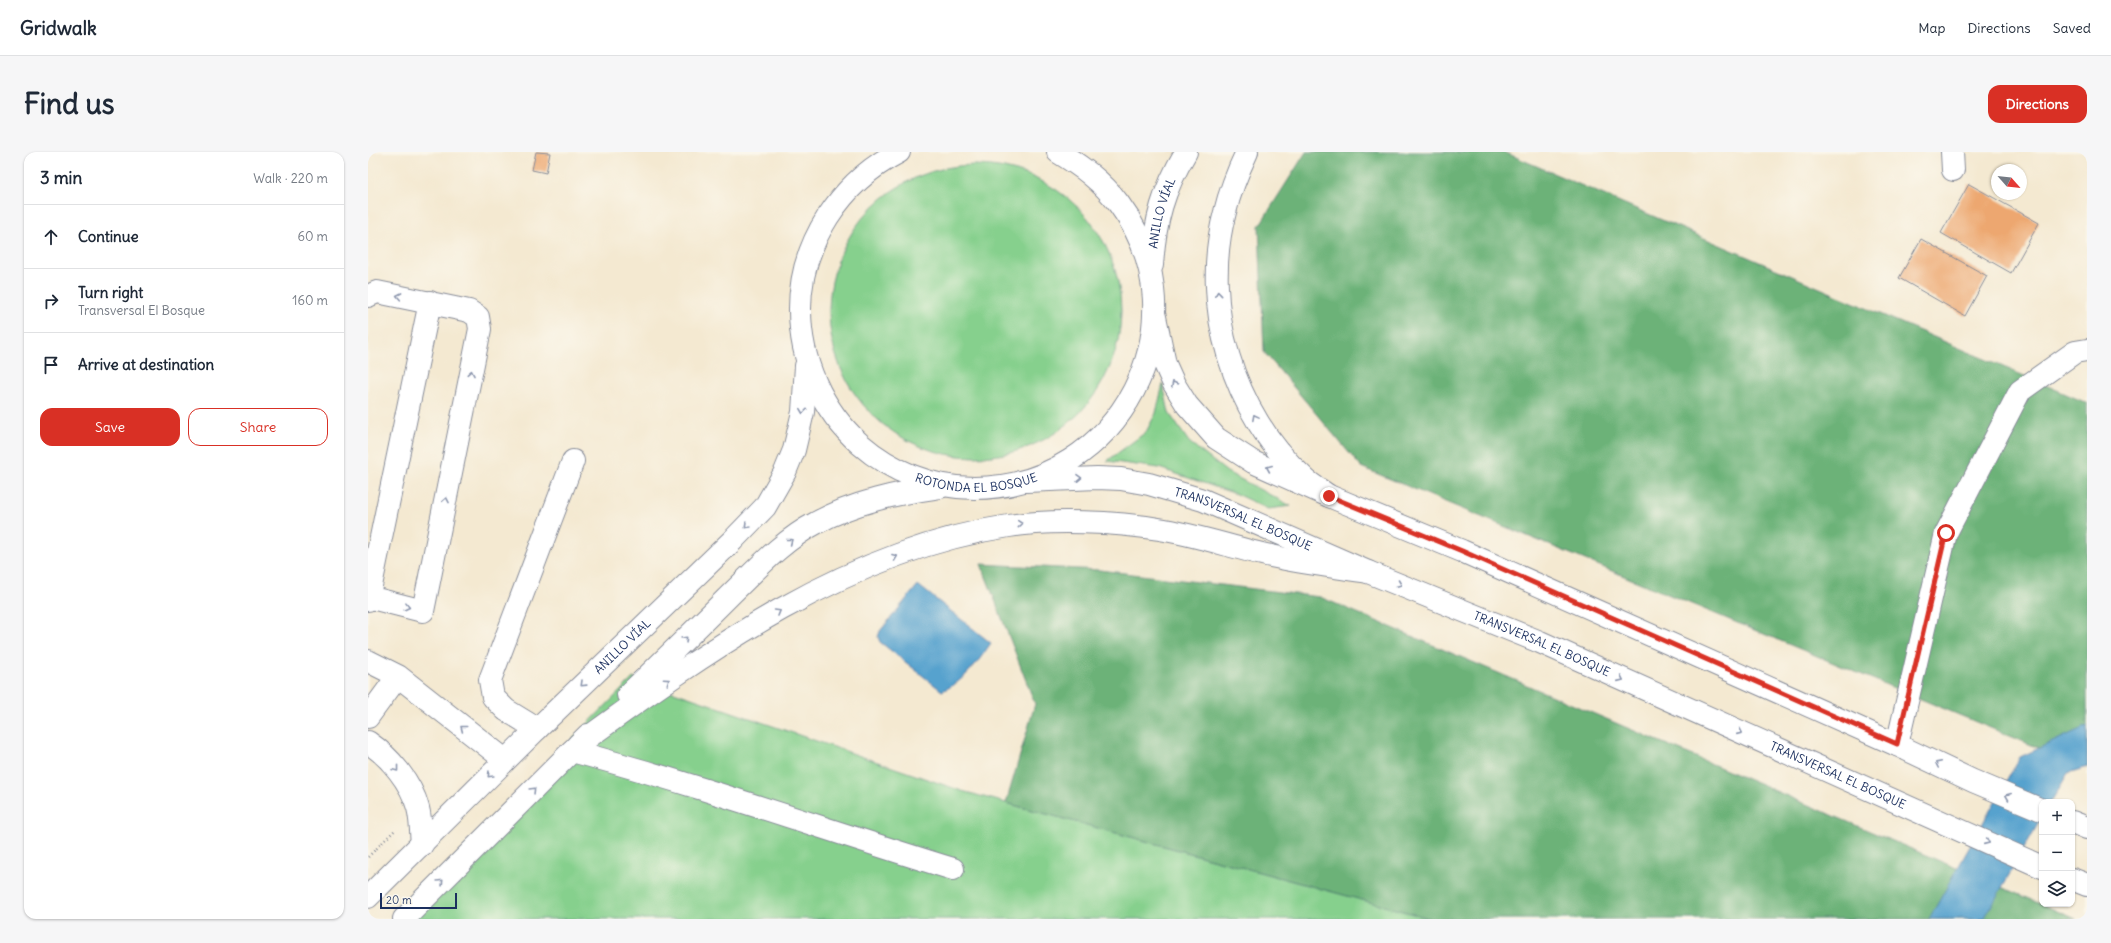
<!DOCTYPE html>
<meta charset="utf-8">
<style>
:root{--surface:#fff;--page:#f6f6f7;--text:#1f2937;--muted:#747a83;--line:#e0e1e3;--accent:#d93025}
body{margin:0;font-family:Delius,sans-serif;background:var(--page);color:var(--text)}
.controls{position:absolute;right:12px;bottom:12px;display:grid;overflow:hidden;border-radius:8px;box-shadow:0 1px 3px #0004}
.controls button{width:36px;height:36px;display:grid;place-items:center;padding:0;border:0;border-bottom:1px solid var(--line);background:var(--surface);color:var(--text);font:20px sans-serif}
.compass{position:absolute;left:1623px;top:12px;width:36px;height:36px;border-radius:50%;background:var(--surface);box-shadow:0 1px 3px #0004;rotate:117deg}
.scale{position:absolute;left:12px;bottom:10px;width:77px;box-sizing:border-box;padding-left:4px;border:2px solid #1b2f5e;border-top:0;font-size:11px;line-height:14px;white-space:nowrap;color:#1b2f5e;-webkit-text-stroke:3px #fbf7ec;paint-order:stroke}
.stop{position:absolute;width:12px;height:12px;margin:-9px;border:3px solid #d93025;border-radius:50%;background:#fff}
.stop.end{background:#d93025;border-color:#fff;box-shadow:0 1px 4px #0008}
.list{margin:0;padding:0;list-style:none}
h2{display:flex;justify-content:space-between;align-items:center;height:52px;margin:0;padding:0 16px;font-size:17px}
h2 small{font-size:13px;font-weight:400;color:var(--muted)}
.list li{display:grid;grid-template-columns:26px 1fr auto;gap:12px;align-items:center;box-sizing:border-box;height:64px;padding:0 16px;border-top:1px solid var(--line)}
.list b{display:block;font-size:15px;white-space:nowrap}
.list p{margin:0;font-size:13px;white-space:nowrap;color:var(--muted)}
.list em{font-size:13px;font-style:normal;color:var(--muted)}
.actions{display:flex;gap:8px;padding:12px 16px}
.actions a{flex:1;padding:9px 0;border:1px solid var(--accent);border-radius:12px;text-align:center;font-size:14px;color:var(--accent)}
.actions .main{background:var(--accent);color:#fff}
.icon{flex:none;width:22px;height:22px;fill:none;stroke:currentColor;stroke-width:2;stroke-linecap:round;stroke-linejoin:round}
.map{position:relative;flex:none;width:1719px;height:767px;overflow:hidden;border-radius:12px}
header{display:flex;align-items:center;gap:24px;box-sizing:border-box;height:56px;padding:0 20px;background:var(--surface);border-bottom:1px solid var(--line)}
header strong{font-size:19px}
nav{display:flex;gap:22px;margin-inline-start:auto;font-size:14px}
.intro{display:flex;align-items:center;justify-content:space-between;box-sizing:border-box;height:96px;padding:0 24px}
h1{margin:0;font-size:28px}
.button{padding:10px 18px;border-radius:12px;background:var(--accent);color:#fff;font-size:14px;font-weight:700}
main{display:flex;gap:24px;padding:0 24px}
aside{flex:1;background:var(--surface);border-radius:12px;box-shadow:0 1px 3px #0004}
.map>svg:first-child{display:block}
</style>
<header>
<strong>Gridwalk</strong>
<nav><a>Map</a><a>Directions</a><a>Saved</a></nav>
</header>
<div class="intro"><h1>Find us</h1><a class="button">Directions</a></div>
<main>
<aside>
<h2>3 min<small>Walk · 220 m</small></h2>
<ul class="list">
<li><svg class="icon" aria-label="ahead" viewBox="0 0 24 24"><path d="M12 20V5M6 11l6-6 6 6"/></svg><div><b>Continue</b></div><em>60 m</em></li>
<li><svg class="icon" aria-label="right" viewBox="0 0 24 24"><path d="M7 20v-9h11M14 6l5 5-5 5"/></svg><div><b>Turn right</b><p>Transversal El Bosque</p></div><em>160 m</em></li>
<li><svg class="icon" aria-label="arrive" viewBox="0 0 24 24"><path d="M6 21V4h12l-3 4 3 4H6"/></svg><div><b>Arrive at destination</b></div></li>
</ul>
<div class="actions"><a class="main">Save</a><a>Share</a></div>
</aside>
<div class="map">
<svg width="1719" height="767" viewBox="0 0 1719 767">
<rect width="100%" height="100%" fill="#fbf7ec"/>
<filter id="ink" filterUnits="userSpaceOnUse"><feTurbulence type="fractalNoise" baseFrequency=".025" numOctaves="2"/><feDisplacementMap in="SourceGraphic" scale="8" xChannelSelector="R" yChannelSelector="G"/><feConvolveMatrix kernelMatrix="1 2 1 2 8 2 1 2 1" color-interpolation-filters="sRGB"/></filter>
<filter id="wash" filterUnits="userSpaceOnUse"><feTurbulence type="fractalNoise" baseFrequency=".012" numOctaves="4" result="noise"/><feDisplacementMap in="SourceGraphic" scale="16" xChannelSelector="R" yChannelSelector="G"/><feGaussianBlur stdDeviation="0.9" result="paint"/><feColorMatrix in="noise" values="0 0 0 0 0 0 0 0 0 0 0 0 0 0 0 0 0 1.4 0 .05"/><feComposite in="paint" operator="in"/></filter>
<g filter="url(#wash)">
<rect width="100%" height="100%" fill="#f4e9d1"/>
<path fill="#86d08d" stroke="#508076" d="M461 159a146 146 0 1 1 292 0a146 146 0 1 1-292 0Z
M 795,232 L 801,261 L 821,290 L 859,320 L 923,354 L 900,357 L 868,342 L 791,316 L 739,309 L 778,280 L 788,261 Z
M 265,526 L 594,639 L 1064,767 L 27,767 Z"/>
<path fill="#6cb278" stroke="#44706b" d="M 938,0 L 1136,0 L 1719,251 L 1719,616 L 993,315 L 896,200 L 891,74 Z
M 613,412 L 732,418 L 952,445 L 1708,767 L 1064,767 L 638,651 L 667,552 Z"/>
<path fill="#56a2ce" stroke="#386896" d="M 550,433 L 623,491 C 610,510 596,530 574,539 L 512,490 L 510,485 L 512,479 Z
M 1719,574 L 1719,615 L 1700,621 L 1683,650 L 1674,650 L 1674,665 L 1616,767 L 1561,767 L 1652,605 Z"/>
<g id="blocks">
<path fill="#eda770" d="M 168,0 L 182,1 L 178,21 L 164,18 Z
M 1601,32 L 1671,71 L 1643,121 L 1573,81 Z
M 1553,87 L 1619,124 L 1597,164 L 1531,126 Z"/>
</g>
</g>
<g filter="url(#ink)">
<use href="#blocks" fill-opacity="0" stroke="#888c98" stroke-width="1"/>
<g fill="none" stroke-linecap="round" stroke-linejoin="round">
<g stroke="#888c98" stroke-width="24">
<path id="minor" d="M 1584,0 L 1585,18
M 0,144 L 9,140 L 101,159 L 110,165 L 112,177 L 55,459 L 0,445
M 0,448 L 62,150
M 0,509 L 30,524 L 137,608
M 0,565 L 30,524
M 169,577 L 138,558 L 125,545 L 122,528 L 205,309
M 0,590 C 22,605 43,630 50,656 C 53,667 53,681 54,693
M 1529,593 L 1578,381 L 1652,239 L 1707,200 L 1719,198
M 204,599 C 332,633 458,678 585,717"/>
</g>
<g stroke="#888c98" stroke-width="24">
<g id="major">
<path d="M 787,165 L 797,212 L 806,232 L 819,253 L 848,286 L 885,310 L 961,344 L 1094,399 L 1529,593 L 1605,629 L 1674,658"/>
<path id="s1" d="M 658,329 L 729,326 L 753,327 L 781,332 L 835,348 L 1000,420 L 1172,490 L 1674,715"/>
<path d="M 1704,670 L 1719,676"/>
<path d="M 1704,727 L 1719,733"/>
</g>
</g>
<g stroke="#888c98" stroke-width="24">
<g id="highway">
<path id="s2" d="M 531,0 C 473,30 432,91 432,157 C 432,209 454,258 492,292 C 523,319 564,336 606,336 C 751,336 839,170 751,52 C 734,29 713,14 690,0"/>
<path d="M 879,0 C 870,19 862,39 857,60 C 832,153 865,262 936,326 C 943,333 953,338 961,344"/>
<path id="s3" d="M 784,113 C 787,68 795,39 818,0"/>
<path d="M 260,543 C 294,510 328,477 362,443 C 388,418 415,388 448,371 C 486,350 530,341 572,335"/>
<path d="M 211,592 C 340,498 480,398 641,374 C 683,367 749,370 791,377 C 829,383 866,396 903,404 C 935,411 968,415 1000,420"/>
<path id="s4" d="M 0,745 L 169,577 L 365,388 L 397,355 L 417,320 L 426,298 L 435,260 L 438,214"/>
<path d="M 36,767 L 220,583"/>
</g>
</g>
<path stroke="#888c98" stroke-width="2.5" stroke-dasharray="1 3" stroke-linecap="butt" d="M 0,705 L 28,677"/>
<use href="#minor" stroke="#fff" stroke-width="22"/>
<use href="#major" stroke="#fff" stroke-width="22"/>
<use href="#highway" stroke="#fff" stroke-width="22"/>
</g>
<defs><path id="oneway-chevron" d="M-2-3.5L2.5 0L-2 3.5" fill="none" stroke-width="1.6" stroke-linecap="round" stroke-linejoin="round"/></defs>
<g stroke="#8d97ae">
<use href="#oneway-chevron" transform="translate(850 142) rotate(-96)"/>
<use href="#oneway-chevron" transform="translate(31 144) rotate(-169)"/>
<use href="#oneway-chevron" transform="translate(103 221) rotate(-79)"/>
<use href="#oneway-chevron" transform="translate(806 232) rotate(-117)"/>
<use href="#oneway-chevron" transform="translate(435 259) rotate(97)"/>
<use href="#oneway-chevron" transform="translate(887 265) rotate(-118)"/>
<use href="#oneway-chevron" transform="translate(901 316) rotate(-157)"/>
<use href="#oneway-chevron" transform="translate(711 326) rotate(-1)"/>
<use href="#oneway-chevron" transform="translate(78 348) rotate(-79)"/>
<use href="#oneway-chevron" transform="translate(652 372) rotate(-5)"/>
<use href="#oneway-chevron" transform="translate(379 374) rotate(134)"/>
<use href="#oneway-chevron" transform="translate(422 389) rotate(-38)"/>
<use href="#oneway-chevron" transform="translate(527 405) rotate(-21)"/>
<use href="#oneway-chevron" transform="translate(1031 432) rotate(22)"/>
<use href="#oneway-chevron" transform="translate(39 455) rotate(14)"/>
<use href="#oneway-chevron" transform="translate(410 460) rotate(-30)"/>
<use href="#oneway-chevron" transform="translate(317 487) rotate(-45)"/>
<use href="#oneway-chevron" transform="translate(1253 527) rotate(24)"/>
<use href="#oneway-chevron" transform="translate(299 529) rotate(-34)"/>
<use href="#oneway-chevron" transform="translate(215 532) rotate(136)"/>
<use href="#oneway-chevron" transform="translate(95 576) rotate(-142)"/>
<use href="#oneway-chevron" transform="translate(1372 580) rotate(24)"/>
<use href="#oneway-chevron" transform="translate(1570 612) rotate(-154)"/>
<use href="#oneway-chevron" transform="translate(28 617) rotate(52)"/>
<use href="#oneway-chevron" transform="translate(122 623) rotate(135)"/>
<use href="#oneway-chevron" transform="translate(165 638) rotate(-45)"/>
<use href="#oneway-chevron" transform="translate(1640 644) rotate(-158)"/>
<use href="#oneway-chevron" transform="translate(1619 690) rotate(24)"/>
<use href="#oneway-chevron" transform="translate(73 730) rotate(-45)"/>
</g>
</g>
<g fill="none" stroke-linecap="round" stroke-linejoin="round" filter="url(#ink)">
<path stroke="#d93025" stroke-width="5" d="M 961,344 L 1094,399 L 1529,592 L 1578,381"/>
</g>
<g text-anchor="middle" stroke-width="3" stroke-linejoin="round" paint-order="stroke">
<g font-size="12" fill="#1b2f5e" stroke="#fbf7ec">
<text dy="4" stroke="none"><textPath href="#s3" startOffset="53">ANILLO VÍAL</textPath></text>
<text dy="4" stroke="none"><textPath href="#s2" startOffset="474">ROTONDA EL BOSQUE</textPath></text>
<text dy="4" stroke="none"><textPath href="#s1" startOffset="224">TRANSVERSAL EL BOSQUE</textPath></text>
<text dy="4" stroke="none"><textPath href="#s1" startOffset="548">TRANSVERSAL EL BOSQUE</textPath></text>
<text dy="4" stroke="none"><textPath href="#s4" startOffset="357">ANILLO VÍAL</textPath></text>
<text dy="4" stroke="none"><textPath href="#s1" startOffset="872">TRANSVERSAL EL BOSQUE</textPath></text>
</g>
</g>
</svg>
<div class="controls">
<button>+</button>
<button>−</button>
<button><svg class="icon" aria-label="layers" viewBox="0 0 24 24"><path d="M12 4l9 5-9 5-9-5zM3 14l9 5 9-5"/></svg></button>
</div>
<svg class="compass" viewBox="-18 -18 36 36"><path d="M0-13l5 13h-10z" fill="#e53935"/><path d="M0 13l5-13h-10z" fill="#747a83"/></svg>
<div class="scale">20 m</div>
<div class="stop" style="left:1578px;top:381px"></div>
<div class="stop end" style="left:961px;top:344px"></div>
</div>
</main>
